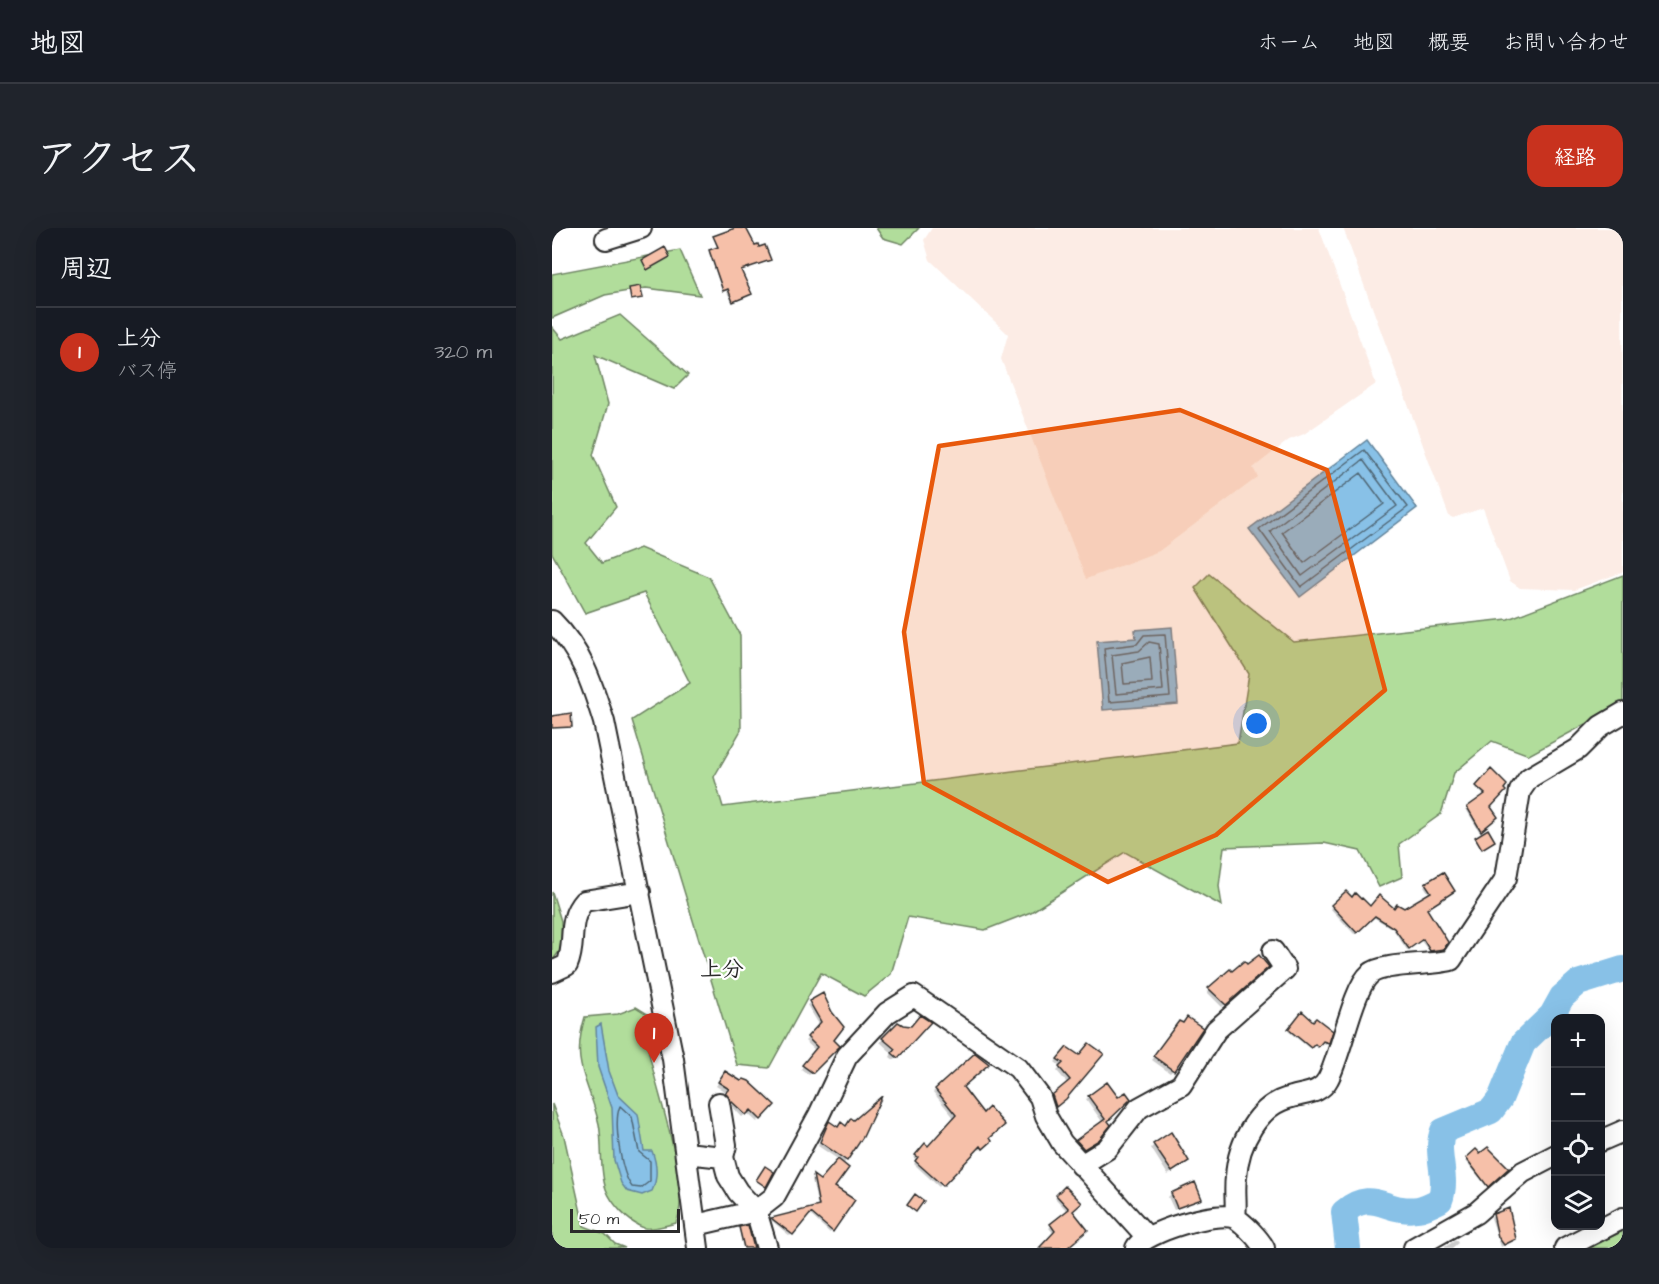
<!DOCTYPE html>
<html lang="ja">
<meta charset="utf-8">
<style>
:root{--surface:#171b24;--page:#20242c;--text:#f1f3f6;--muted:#9ea1a6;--line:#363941;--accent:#c8321e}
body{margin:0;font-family:"Architects Daughter","Klee One",sans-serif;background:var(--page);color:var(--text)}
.controls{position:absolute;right:18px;bottom:18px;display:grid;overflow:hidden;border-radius:12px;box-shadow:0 6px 24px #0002}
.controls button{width:54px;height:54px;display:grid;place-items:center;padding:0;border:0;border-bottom:2px solid var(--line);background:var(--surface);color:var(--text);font:30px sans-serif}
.scale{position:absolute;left:18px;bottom:15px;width:110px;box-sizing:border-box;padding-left:6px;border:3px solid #2b2b2b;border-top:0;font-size:16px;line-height:21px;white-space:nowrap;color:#2b2b2b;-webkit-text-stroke:4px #fff;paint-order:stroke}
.you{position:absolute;left:705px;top:496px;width:21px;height:21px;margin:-15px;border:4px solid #fff;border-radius:50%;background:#1a73e8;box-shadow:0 0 0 9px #1a73e833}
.badge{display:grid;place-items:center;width:39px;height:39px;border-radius:50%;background:var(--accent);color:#fff;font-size:20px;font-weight:700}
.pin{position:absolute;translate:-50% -50px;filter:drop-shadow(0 2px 3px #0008)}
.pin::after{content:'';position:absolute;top:32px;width:21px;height:18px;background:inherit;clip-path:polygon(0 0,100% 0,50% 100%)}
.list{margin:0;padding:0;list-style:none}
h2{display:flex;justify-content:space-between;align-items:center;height:78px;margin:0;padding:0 24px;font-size:26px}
h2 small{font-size:20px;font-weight:400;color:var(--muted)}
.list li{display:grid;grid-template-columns:39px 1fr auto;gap:18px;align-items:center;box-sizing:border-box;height:90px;padding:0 24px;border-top:2px solid var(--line)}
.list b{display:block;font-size:22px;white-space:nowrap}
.list p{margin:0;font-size:20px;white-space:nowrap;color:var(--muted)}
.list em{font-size:20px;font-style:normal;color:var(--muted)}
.icon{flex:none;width:33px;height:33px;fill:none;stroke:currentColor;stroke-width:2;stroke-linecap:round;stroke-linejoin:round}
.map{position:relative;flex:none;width:1071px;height:1020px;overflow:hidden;border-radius:18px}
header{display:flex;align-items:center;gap:36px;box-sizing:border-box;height:84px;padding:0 30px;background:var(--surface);border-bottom:2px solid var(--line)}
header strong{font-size:28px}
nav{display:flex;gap:33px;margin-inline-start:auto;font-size:21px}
.intro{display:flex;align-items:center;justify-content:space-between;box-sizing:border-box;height:144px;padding:0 36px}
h1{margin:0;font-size:42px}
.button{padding:15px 27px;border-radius:18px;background:var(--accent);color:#fff;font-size:21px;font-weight:700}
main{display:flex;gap:36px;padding:0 36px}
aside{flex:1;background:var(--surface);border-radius:18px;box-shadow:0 6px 24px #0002}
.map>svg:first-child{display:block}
</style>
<header>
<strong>地図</strong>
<nav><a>ホーム</a><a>地図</a><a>概要</a><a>お問い合わせ</a></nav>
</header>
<div class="intro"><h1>アクセス</h1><a class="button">経路</a></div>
<main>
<aside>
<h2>周辺<small></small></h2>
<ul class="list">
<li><span class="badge">1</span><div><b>上分</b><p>バス停</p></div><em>320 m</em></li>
</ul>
</aside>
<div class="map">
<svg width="1071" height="1020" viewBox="0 0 1071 1020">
<rect width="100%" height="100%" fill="#fff"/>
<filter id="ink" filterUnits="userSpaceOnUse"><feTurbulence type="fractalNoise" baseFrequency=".0167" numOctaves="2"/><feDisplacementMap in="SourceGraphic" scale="12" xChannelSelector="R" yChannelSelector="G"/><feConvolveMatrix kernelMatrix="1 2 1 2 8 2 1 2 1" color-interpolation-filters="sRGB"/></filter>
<g filter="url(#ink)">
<path fill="#fcece5" d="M 380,0 L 767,0 L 824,156 L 752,206 L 737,212 L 701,240 L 706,249 L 607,323 L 534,351 L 449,131 L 456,106 L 378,32 L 372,12 Z
M 791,0 L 1070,0 L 1071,344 L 1022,362 L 968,360 L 958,353 L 931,280 L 901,290 L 897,288 Z"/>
<path fill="#b1dd9b" stroke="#6e8463" stroke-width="1.5" d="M 324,0 L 367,0 L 351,16 L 331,10 Z
M 128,22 L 148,67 L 94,60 L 53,67 L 0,90 L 0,46 Z
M 68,87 L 136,147 L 122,161 L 43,127 L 56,176 L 41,227 L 64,279 L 34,315 L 50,335 L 88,320 L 157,349 L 188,407 L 189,502 L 162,549 L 171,579 L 686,515 L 697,446 L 643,360 L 657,346 L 742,414 L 956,391 L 1071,347 L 1071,476 L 977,527 L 940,513 L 902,545 L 889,586 L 847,616 L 850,649 L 827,659 L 808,623 L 772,615 L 672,619 L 667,658 L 670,678 L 573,624 L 479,684 L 433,702 L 356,689 L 339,746 L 312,768 L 269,745 L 217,840 L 185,837 L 80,492 L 138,455 L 92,365 L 33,385 L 0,325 L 0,99 L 10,111 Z
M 0,664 L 9,693 L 10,720 L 0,733 Z
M 84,779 L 97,787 C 100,802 95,808 96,819 C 102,860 141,958 124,995 C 115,997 101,1002 92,1000 C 77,995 59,975 54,961 C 47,941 51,917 47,896 C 37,852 18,838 33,789 L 66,786 Z
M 0,876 L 12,908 L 32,998 L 53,1006 L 63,1016 L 73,1020 L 0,1020 Z
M 1071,1003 L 1071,1020 L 1036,1020 Z"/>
<path fill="#88c1e7" stroke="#63859c" stroke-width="1.5" d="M 815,212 L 865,280 L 748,369 L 697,301 Z
M 620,399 L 626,476 L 551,482 L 545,413 L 584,410 L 583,402 Z
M 49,796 L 57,843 L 66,867 L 86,886 L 92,923 L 100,923 C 105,936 106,950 100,963 L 90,967 L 75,963 L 69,955 L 62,932 L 60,880 L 46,839 L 44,799 Z"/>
<path fill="#0003" d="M 185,0 L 193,0 L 188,42 L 197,67 L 180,74 L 174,62 L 170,63 L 157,25 L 165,21 L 162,10 Z
M 939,543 L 937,579 L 944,589 L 927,603 L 914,581 L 933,568 L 924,560 Z
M 890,646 L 873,681 L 891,720 L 888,722 L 878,724 L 868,712 L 855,722 L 841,701 L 821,689 L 802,706 L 778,680 L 794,665 L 818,680 L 852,682 L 878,667 L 872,658 Z
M 707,729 L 715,739 L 670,779 L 655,764 L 692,735 L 695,738 Z
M 270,767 L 280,812 L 286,818 L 257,847 L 249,841 L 263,822 L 253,813 L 268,798 L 255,777 Z
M 750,785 L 777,803 L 774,816 L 768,814 L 764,819 L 761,817 L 757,820 L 736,803 Z
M 376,794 L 342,832 L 338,829 L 340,825 L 328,814 L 346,796 L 359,800 Z
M 630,797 L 621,842 L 618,845 L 600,832 L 625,798 Z
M 534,820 L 509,874 L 501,881 L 498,871 L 516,856 L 505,843 L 509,839 L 503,834 L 515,821 L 527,828 Z
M 423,827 L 409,859 L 436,915 L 428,922 L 425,919 L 387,959 L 362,936 L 365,932 L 362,930 L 371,919 L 376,920 L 403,891 L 381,864 Z
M 173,845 L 195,856 L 221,877 L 205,894 L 195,885 L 190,889 L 171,869 L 175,865 L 164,858 Z
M 555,856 L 554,893 L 542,914 L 529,923 L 522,916 L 551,895 L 534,871 Z
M 277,895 L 285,900 L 294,899 L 294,932 L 280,959 L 301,973 L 278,1005 L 257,986 L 238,1008 L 219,992 L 266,980 L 260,951 L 268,954 L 287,932 L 266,918 Z
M 602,917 L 632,936 L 616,947 L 599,920 Z
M 924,923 L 955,940 L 934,958 L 914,933 Z
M 513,961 L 519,983 L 512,1020 L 489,1020 L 502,1006 L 497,1000 L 516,984 L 503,970 Z
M 619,966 L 648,971 L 622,982 L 616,969 Z
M 942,987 L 962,1011 L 949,1019 L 939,990 Z
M 187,1001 L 201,1020 L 191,1020 Z
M 904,1012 L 906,1015 L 900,1020 L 891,1020 Z"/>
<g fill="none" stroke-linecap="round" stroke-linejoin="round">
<path stroke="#506776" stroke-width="1.5" d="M 812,222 L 856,279 L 749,359 L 707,301 Z
M 811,232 L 845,278 L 750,348 L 718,303 Z
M 809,245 L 832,276 L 752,335 L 730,304 Z
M 613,406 L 618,469 L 557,474 L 552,420 L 585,416 L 592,407 Z
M 597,414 L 607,416 L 611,462 L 564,466 L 560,427 L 587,423 Z
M 598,429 L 600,454 L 572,456 L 570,435 Z
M 68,878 L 80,889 L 87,924 L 98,933 L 98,953 L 89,960 L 80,959 C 69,945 61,894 68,878 Z"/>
<path stroke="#88c1e7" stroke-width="26" d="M 796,1020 L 792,984 C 821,959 834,986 866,981 C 873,980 882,975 888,972 C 897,949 882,925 891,903 L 939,883 L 948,871 L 971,815 L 1000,787 L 1010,769 L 1026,755 L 1071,741"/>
</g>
<path fill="#f6c0a9" stroke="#2b2b2b" stroke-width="1.5" d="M 183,0 L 194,0 L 203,17 L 206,16 L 207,19 L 213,17 L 219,32 L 189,42 L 200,66 L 181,74 L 176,61 L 171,63 L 157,22 L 166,19 L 161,8 Z
M 113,19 L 118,29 L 95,42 L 90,32 Z
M 88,58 L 91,70 L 79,72 L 77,60 Z
M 19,485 L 20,499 L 0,500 L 0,488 Z
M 939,541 L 955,557 L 952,561 L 954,563 L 939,579 L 946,589 L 929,603 L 915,579 L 933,566 L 924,558 Z
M 936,601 L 943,613 L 930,621 L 923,609 Z
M 891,644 L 903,663 L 875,681 L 896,714 L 892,721 L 878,723 L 871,711 L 857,721 L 842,700 L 823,688 L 805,705 L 779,677 L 794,663 L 800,669 L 803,665 L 809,671 L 810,670 L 818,678 L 827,667 L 842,680 L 845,676 L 852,680 L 879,664 L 873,655 Z
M 707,727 L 717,739 L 674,777 L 656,760 L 678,741 L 680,743 L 692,733 L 695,736 Z
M 271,765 L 280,784 L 292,799 L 282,812 L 288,818 L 261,845 L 250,837 L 265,819 L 255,809 L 269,794 L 257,773 Z
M 750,783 L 761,793 L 764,790 L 781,803 L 777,815 L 771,813 L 766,819 L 763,816 L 759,820 L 736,801 Z
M 368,787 L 379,794 L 346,830 L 340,825 L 343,821 L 330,810 L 346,794 L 351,797 L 359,798 Z
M 635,789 L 651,800 L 622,843 L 601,828 L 627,793 L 631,795 Z
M 537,815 L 552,826 L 514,871 L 504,879 L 500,867 L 518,852 L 507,839 L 511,835 L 505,831 L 515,819 L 527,827 Z
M 423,825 L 437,836 L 411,859 L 431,885 L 437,879 L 453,897 L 438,910 L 440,913 L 431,921 L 429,918 L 391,958 L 363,933 L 366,929 L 363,927 L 373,915 L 376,918 L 404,887 L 383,861 Z
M 173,843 L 189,853 L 192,851 L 197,853 L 223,877 L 209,892 L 199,882 L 194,887 L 179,873 L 173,865 L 177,861 L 166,854 Z
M 555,854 L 566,869 L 574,864 L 579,871 L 556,893 L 559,897 L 547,912 L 532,921 L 524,912 L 553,891 L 536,868 Z
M 330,868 L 311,909 L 295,933 L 268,914 L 277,893 L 286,899 L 289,894 L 294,898 L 299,890 L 302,892 Z
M 619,904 L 637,933 L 620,944 L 601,916 Z
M 936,919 L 957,940 L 936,959 L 914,930 L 924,921 L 928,925 Z
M 286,931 L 297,940 L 283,959 L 303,972 L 281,1004 L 259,985 L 241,1007 L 219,990 L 267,978 L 261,947 L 268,952 Z
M 213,938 L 222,944 L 214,959 L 204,952 Z
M 643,954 L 650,971 L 625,980 L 619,965 Z
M 513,958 L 530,975 L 521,983 L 536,1002 L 515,1020 L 487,1020 L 503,1003 L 498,996 L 517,981 L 504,967 Z
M 363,966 L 372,973 L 364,984 L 355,977 Z
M 957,980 L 964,1011 L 952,1017 L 946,1009 L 941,986 Z
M 196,997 L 202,1020 L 192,1020 L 187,999 Z"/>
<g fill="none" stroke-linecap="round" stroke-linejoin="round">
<g stroke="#2b2b2b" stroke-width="24">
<path id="minor" d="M 54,11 L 89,0
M 0,393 C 29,422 40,455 52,494 L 121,831 L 146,1020
M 0,744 L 15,737 C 25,715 14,693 32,673 L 88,664
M 167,875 L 174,917 L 171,929
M 1048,913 L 1071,903
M 134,925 L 171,929 L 176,948 L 186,964 L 204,983 L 215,1020
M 529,937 L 555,921 L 587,880 L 629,857 L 664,802 L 733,741 L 721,723
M 683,990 C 685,976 682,963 684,949 C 686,916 706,876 740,869 C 754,865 769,865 776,851 C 789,827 801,760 818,746 C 832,734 878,738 899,732 L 954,650 L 968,563 L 977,550 L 1026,521 L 1049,498 L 1071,485
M 144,997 L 204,983 L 222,969 L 267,887 L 295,828 L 335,785 L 362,768 L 466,840 L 488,869 L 494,888 L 510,915 L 595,1009
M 584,1020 C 592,1004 666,982 683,990 C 692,995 707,1011 712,1020
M 862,1020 L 924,985 L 971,944 L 1004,927
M 1013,1020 L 1071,990"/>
</g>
<use href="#minor" stroke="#fff" stroke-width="20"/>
</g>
</g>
<path fill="#e8590c" fill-opacity="0.2" stroke="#e8590c" stroke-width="4.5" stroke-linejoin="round" d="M 628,182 L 775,242 L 833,462 L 664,607 L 556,654 L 372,555 L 352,404 L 387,218 Z"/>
<g text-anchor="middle" stroke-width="4.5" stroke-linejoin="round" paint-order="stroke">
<g font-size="22" font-weight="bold" fill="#2b2b2b" stroke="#fff">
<text x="170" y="748">上分</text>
</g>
</g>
</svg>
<div class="controls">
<button>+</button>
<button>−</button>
<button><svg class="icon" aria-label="locate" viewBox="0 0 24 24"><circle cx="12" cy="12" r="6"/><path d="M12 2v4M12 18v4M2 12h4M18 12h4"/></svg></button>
<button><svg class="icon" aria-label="layers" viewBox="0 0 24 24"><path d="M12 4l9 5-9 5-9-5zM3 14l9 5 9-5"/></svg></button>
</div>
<div class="scale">50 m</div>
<div class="you"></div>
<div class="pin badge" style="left:102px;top:835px">1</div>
</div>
</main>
